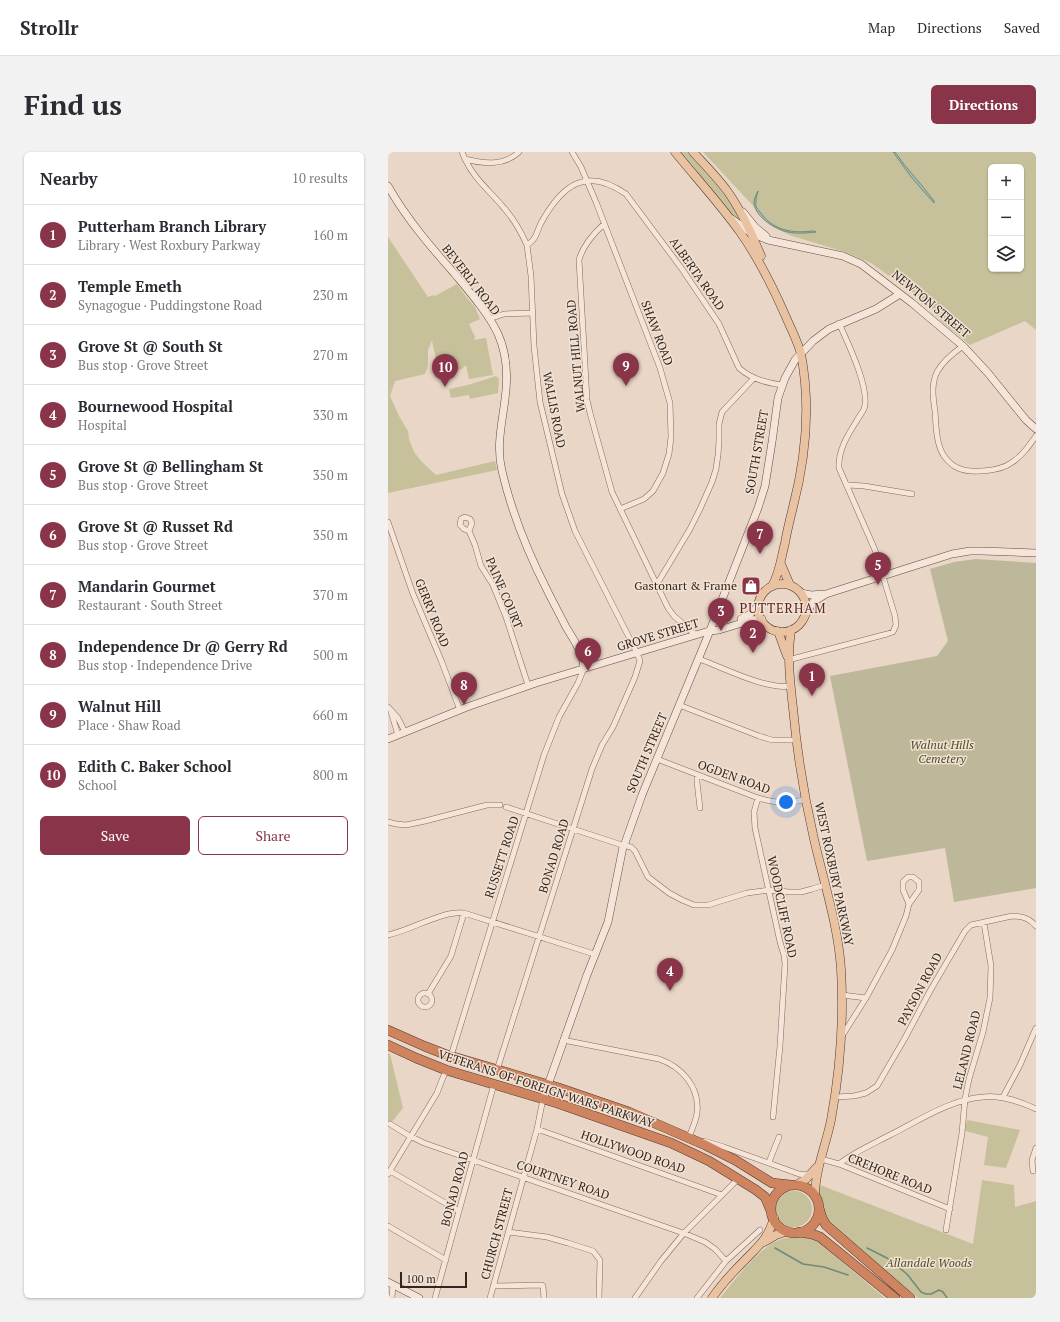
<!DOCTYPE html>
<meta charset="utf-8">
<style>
:root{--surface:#fff;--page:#f2f2f3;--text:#2b2b33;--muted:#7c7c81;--line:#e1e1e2;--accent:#8a3449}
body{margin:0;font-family:"PT Serif",serif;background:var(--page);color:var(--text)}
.controls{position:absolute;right:12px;top:12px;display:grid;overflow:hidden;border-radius:6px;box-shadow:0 1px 3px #0004}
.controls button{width:36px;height:36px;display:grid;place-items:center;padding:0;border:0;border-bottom:1px solid var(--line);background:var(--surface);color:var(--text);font:20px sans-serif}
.scale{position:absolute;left:12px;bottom:10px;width:67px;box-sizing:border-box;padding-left:4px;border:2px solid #342520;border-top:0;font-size:11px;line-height:14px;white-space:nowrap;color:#342520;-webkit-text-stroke:3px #f1e2d4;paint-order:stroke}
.you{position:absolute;left:398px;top:650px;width:14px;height:14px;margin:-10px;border:3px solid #fff;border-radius:50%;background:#1a73e8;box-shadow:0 0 0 6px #1a73e833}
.badge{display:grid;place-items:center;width:26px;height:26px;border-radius:50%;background:var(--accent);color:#fff;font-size:13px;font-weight:700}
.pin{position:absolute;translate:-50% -33px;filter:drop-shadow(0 1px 2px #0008)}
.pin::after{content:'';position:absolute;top:21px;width:14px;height:12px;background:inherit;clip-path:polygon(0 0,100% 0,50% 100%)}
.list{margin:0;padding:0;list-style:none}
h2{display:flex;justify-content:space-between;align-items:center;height:52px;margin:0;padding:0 16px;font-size:17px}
h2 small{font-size:13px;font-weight:400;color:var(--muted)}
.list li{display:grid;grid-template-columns:26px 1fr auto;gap:12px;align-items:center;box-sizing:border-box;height:60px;padding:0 16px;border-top:1px solid var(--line)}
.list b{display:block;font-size:15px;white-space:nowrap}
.list p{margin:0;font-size:13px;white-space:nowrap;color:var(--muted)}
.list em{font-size:13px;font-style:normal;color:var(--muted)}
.actions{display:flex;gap:8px;padding:12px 16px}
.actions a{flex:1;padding:9px 0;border:1px solid var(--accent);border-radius:6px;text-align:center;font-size:14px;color:var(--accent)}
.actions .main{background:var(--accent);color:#fff}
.icon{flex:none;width:22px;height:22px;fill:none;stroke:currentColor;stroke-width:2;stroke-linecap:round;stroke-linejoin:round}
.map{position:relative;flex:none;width:648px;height:1146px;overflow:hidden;border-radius:6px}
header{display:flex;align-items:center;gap:24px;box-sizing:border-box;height:56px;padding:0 20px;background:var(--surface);border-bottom:1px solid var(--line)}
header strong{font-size:19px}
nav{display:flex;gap:22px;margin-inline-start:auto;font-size:14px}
.intro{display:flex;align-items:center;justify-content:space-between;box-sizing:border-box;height:96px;padding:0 24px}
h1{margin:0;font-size:28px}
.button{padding:10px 18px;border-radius:6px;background:var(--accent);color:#fff;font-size:14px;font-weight:700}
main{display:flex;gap:24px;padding:0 24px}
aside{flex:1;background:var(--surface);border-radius:6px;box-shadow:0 1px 3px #0004}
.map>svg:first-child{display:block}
</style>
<header>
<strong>Strollr</strong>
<nav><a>Map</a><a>Directions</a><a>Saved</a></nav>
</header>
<div class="intro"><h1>Find us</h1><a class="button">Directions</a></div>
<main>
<aside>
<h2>Nearby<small>10 results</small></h2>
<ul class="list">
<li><span class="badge">1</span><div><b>Putterham Branch Library</b><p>Library · West Roxbury Parkway</p></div><em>160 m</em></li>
<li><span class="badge">2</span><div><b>Temple Emeth</b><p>Synagogue · Puddingstone Road</p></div><em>230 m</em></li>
<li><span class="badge">3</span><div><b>Grove St @ South St</b><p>Bus stop · Grove Street</p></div><em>270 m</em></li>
<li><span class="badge">4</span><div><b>Bournewood Hospital</b><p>Hospital</p></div><em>330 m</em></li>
<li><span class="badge">5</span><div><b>Grove St @ Bellingham St</b><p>Bus stop · Grove Street</p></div><em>350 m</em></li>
<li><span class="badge">6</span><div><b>Grove St @ Russet Rd</b><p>Bus stop · Grove Street</p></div><em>350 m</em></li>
<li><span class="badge">7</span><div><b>Mandarin Gourmet</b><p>Restaurant · South Street</p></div><em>370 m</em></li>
<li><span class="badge">8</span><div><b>Independence Dr @ Gerry Rd</b><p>Bus stop · Independence Drive</p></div><em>500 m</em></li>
<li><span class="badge">9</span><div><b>Walnut Hill</b><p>Place · Shaw Road</p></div><em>660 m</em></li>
<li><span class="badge">10</span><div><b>Edith C. Baker School</b><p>School</p></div><em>800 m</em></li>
</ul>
<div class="actions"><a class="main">Save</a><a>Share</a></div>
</aside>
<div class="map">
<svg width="648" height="1146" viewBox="0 0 648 1146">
<rect width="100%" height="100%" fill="#e9d6c6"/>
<path fill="#c6c19b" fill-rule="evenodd" d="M 289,0 L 301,0 L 337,41 L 352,65 L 351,66 L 348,66 L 341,60 Z
M 315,0 L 648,0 L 648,178 L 637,169 L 582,193 L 553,169 L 542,153 L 483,111 L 457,100 L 401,83 L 383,73 ZM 603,15 L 633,15 L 633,117 L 603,117 Z
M 0,85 L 40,145 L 46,143 L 47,144 L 69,132 L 79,146 L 87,155 L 92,167 L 81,172 L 87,185 L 86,188 L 98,186 L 105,223 L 81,227 L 78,213 L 74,217 L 52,224 L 44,189 L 45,186 L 40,198 L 40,214 L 37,222 L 7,229 L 2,244 L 11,264 L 20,279 L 21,287 L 26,300 L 34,310 L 48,323 L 107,309 L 109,318 L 0,341 Z
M 108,224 L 111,227 L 110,241 L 82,247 L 81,243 L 63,246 L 61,237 L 80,233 Z
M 0,901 L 2,902 L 15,956 L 0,975 Z
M 579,968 L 632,978 L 618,1016 L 596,1013 L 600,985 L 577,979 Z
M 594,1028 L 626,1033 L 627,1055 L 648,1049 L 648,1146 L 530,1146 L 440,1072 L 434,1050 L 429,1038 L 432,1033 L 585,1092 Z
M388 1057a18 18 0 1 1 36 0a18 18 0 1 1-36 0Z
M 416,1085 L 425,1087 L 429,1089 L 497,1146 L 332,1146 C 346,1129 375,1089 398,1086 C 404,1085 410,1086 416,1085 Z"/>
<path fill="#bcb899" d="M 588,407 L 648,411 L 648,736 L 566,750 L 557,696 L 479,709 L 442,524 L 549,504 L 560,489 L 542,417 L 566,410 Z"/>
<path fill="#a7bdb1" stroke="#6e8a7d" d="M 505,0 L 507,0 C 519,18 534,32 546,49 L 546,51 L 524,26 Z
M 370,39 C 369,43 367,50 368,55 C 370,58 374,62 376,65 C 390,80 407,81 425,79 L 428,80 C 419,81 410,82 400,80 C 388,78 367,65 366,51 C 366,47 368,43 370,39 Z"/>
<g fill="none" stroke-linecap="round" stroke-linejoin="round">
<path stroke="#6e8a7d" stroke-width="1.5" d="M 387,1096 L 415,1112 L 436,1115 L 460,1123
M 479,1096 L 499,1106 L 519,1122 L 533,1140 L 538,1142 L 543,1142 L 551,1138 L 555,1140 L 559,1146"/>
<g stroke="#82685d" stroke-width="6">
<path id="street" d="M 74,0 L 77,7 C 96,12 116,14 131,0
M 184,0 L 193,15 L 208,50 L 272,216 L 282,251 L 283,285 L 281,302 L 275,321 L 265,339 L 256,347 L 232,357
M 77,7 C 86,27 102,39 116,56 C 126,67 133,80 139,93
M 216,72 C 205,82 195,93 191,108 L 199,248 L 202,261 L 224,340 L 280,456 L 286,464 L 308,483
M 101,167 L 116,162 L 145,161
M 575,194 C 565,201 555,209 549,220 C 543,232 545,246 547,259 C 548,273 548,292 556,304 C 559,308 565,314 570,316 C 583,322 612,319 623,311 C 634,304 641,294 648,284
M 460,333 L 476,334 L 524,342
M 0,370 L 25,442 L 53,508 L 72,558
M 81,379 L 84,371 L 82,367 L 77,365 L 73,367 L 72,373 L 76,377 L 81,379 L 87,393 L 93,414 L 105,433 L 118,465 L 140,533
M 269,432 L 302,377 L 312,357 L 324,330 L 328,317 L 330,303 L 331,289 L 331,272 L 334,260 L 366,226
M 311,507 C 334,515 378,538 402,534
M 400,508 L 499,482 L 505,480 L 508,473 L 507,464 L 487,398 L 451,316 C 450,299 459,284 468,270 C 470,266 474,261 476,257 C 483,238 459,189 451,171
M 291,553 L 371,584 L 384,588 L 408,588
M 0,555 L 10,566 L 17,580
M 3,560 L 10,583
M 269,607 L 370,646 C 389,651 399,653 418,647
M 309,623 L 309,630 L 312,656
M 370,646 L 366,660 L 367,676 L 392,790 L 396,803 L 397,812 L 392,894 L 385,965
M 118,655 L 234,693
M 0,670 L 8,672 L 18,673 L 37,669 L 99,653 L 112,653
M 238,694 L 243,695 L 247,699 L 260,725 L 281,741 L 294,748 L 306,753 L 320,753 L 359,741 L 381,738 L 401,740 L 413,740 L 424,737 L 437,733
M 0,783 C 24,778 52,759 76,761 L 206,802
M30 848a7 7 0 1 1 14 0a7 7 0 1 1-14 0Z
M 40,842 L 63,804 L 76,761
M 454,843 L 478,846 L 504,798 L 518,764 L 521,752 L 531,738 L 531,730 L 525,725 L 520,725 L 515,730 L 515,738 L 521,752
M 454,884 L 478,846
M 175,888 L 271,907 C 294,915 312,935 309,961 C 308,969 304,977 301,985 L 303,985
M 63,904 L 156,603 L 171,565 L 190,531 L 196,516
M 109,918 L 204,617 L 214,593 L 225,575 L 247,525 L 252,509 L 249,501 L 187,379 L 174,342 L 152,250 L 146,194 L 143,124 L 139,93 C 149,87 148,81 153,71 C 174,33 198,14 238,42 L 294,117 L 331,172 L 351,216 C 363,227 378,231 394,233
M 447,945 L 466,944 L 478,941 L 489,934 L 517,886 L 542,839 L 577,779 L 583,773 L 624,764 C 634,764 641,766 648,774
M 615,945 L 632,913 L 648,876
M 2,972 L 20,983 L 36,991 L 298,1082 L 317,1090 L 327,1097 L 338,1109
M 149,977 L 334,1043
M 316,989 L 336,995 L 411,1022 L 416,1023 L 423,1021
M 433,1007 L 451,1012 L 562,1057
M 381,1010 L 391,985
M 451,1012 C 466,1000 485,992 502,983 C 530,969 563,947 595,945 C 614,943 631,949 648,957
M 2,1019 L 71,1059
M 645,1019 L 644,1008 L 648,996
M 0,1022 L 49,941 L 58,918
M 0,1074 L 58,1108
M 558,1078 L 574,981 L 577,947 L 581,927 L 595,880 L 602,846 L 603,814 L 596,771
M 120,1080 L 159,1085 L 180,1091 L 205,1099 L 212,1108 L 211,1146
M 105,1134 L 154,1133 L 155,1134 L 156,1146
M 4,1146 L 5,1132
M 47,1146 L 106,932
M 102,1146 L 149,977 L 155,947
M 247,1146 L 273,1109 L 296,1081 L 351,1026
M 309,1146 L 338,1109 L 372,1078"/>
</g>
<g stroke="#644a41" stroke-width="8">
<path id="secondary" d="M 0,34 C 18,66 42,94 66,121 C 80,138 101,162 110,182 C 119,202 120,226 117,247 C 114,272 108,294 114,319 C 124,362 140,401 160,440 C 166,452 172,463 178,475 C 186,488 195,501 196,516
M 355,60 L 367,75 L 378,84
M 344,67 L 363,81 L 380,88 L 455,104 L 473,112 L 524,151 L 575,194 L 600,221 L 638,268 L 648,277
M 413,441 L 423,443 L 436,442
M 416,466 L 425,450 L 438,442 L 564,402 L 582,399 L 594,399 L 648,401
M 353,467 L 361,463 L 370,454
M 0,587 L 79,555 L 148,531 L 321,479 L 331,478 L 364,468 L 374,467
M 237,691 L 254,643 L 319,486 L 370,356 L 377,334 L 384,290 L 390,246 L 397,226 L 407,208 L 425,189 L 441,177 L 488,157 L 512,142
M 155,947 L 199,823 L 220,770 L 235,695
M 0,1130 L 31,1146"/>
</g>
<g stroke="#503831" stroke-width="9">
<path id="primary" d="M 287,0 C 309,27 332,52 352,80 C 371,107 385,135 398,165 C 403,177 410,190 413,202 C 423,254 418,305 405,355 C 402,367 399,379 397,391 C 393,406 392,420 384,434
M 305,0 C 317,13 330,26 340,40 C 354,60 364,82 373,104
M 393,412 L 402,433
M370 456a24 24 0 1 1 48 0a24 24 0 1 1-48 0Z
M 403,478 C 399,504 402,530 405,556 C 409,600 416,644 426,687 C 436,731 450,773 453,817 C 456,867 452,919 443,968 C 438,993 427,1018 427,1044
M 389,479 L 391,482 L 399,504
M 408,1033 L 418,1027 L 429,1015
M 376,1090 L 388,1083 L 400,1079
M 324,1146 C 333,1133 344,1121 355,1110 C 370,1094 379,1089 386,1066"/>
</g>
<g stroke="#503831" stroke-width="10">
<path id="highway" d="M 0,878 L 36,894 L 59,903 L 171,936 L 241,960 L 317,993 L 347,1008 L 384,1031 L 403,1033
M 0,893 L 28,906 L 58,918 L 169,951 L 283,991 L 321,1009 L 368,1038 L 377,1045 L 383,1059
M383 1057a24 24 0 1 1 48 0a24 24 0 1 1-48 0Z
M 431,1056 L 434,1066 L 438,1073 L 522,1146
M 411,1080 L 424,1082 L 432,1085 L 507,1146"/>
</g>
<use href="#street" stroke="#f5e5d8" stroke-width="5"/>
<use href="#secondary" stroke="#f5e5d8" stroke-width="7"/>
<use href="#primary" stroke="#e8c2a1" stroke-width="8"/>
<use href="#highway" stroke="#cf8460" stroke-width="9"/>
</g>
<defs>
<g id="shop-square" transform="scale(1)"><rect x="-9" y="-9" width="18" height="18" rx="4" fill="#8a3449" stroke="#f1e2d4"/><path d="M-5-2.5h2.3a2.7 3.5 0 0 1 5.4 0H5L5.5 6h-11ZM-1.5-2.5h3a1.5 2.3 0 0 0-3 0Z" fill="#fff"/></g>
</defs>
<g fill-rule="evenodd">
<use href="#shop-square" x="363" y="434"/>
</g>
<g text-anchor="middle" stroke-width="3" stroke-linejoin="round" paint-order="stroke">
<g font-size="12" fill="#342520" stroke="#f1e2d4">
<text transform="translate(309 122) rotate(55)" y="4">ALBERTA ROAD</text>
<text transform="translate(83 128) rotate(52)" y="4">BEVERLY ROAD</text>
<text transform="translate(543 152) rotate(40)" y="4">NEWTON STREET</text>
<text transform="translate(269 181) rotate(69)" y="4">SHAW ROAD</text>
<text transform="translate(188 204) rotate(-95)" y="4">WALNUT HILL ROAD</text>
<text transform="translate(166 258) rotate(79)" y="4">WALLIS ROAD</text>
<text transform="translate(369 300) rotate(-80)" y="4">SOUTH STREET</text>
<text transform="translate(116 441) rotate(67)" y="4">PAINE COURT</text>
<text transform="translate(44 461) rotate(68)" y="4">GERRY ROAD</text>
<text transform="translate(270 483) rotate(-17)" y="4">GROVE STREET</text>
<text transform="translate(259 601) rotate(-67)" y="4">SOUTH STREET</text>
<text transform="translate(346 625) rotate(20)" y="4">OGDEN ROAD</text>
<text transform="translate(166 704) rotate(-73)" y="4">BONAD ROAD</text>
<text transform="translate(114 705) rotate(-72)" y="4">RUSSETT ROAD</text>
<text transform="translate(446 722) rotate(78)" y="4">WEST ROXBURY PARKWAY</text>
<text transform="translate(394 755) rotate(78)" y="4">WOODCLIFF ROAD</text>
<text transform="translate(532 837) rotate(-62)" y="4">PAYSON ROAD</text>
<text transform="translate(579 898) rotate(-76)" y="4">LELAND ROAD</text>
<text transform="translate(158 937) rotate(18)" y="4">VETERANS OF FOREIGN WARS PARKWAY</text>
<text transform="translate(245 1000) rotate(19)" y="4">HOLLYWOOD ROAD</text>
<text transform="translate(502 1022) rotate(22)" y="4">CREHORE ROAD</text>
<text transform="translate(175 1028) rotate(19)" y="4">COURTNEY ROAD</text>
<text transform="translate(67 1037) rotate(-75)" y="4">BONAD ROAD</text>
<text transform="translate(109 1082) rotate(-75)" y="4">CHURCH STREET</text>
</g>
<g font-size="12" fill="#342520" stroke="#f1e2d4" text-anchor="end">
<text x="349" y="438">Gastonart &amp; Frame</text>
</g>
<g font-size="12" font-style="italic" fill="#4d4e28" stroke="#f1e2d4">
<text x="554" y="597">Walnut Hills<tspan x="554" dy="14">Cemetery</tspan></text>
<text x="541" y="1115">Allandale Woods</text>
</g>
<g font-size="13" letter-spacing="1" fill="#5c2425" stroke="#f1e2d4">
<text x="395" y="461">PUTTERHAM</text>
</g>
</g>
</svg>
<div class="controls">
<button>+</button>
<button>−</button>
<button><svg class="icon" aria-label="layers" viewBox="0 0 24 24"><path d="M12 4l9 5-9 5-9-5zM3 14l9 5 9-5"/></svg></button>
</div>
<div class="scale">100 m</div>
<div class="you"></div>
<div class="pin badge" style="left:424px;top:544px">1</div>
<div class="pin badge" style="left:365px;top:501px">2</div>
<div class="pin badge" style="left:333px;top:479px">3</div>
<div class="pin badge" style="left:282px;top:839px">4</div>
<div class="pin badge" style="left:490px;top:433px">5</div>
<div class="pin badge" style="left:200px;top:519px">6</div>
<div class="pin badge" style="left:372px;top:402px">7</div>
<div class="pin badge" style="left:76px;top:553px">8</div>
<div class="pin badge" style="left:238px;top:234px">9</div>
<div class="pin badge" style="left:57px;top:235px">10</div>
</div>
</main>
